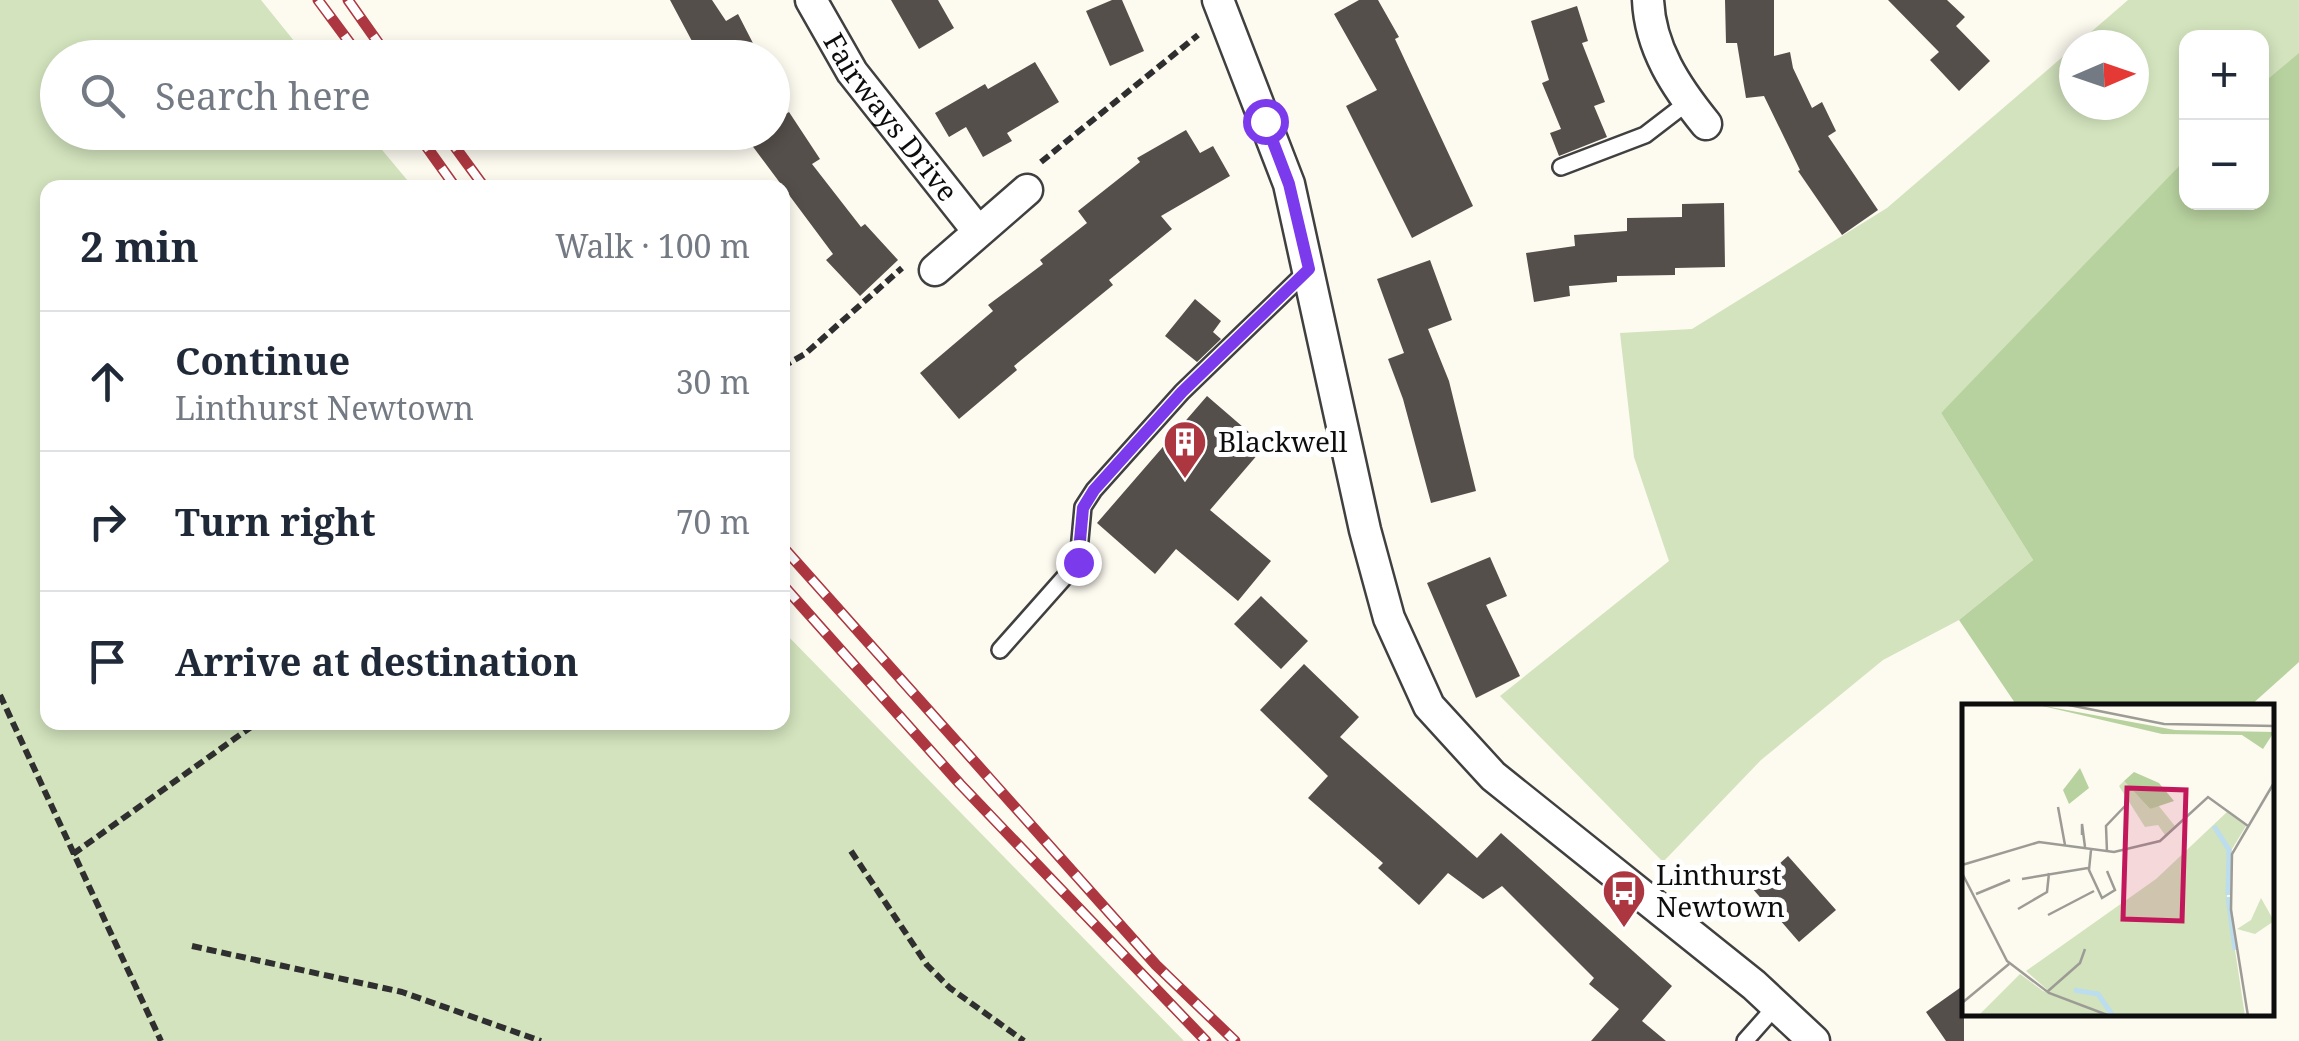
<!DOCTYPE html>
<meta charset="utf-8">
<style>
:root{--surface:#fff;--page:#f2f2f3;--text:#1f2937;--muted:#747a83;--line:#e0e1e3}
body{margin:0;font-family:"Noto Serif",serif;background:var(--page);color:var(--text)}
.controls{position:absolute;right:30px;top:30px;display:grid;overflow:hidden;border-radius:20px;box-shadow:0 5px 15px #0003}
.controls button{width:90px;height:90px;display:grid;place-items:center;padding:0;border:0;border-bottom:2px solid var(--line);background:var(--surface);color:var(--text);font:50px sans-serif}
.compass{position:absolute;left:2059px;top:30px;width:90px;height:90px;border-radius:50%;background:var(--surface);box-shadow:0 5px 15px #0003;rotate:88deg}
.stop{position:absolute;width:30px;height:30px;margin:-22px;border:8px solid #7c3aed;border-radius:50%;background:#fff}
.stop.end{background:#7c3aed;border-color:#fff;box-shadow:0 2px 10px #0008}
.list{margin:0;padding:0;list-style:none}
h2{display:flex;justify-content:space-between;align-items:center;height:130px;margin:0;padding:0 40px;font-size:42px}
h2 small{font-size:32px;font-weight:400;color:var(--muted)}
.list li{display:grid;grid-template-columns:65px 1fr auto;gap:30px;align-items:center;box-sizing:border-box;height:140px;padding:0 40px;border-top:2px solid var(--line)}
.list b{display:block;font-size:38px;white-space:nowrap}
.list p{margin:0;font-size:32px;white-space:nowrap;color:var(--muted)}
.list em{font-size:32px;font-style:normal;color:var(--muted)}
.icon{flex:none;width:55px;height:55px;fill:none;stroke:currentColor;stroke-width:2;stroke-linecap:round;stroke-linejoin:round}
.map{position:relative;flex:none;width:2299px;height:1041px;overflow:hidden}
.search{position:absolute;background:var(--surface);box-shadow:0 5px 15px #0003;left:40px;top:40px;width:750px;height:110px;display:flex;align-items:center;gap:25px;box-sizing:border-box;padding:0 35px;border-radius:55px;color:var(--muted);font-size:38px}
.panel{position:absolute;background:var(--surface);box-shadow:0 5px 15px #0003;left:40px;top:180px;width:750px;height:550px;border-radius:20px}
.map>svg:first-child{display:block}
</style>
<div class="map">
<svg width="2299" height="1041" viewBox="0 0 2299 1041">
<rect width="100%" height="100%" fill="#fdfaf0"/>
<path fill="#d2e3bd" d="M 0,0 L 261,0 L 307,57 L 58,58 L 58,132 L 368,133 L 413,187 L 48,188 L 48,722 L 782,722 L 783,631 L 1184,1041 L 0,1041 Z
M 2128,0 L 2299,0 L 2299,69 L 2262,105 L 2262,38 L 2186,38 L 2186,177 L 1941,413 L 2033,560 L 1959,620 L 1883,660 L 1761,760 L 1663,862 L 1500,696 L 1669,561 L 1634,457 L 1620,333 L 1692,329 L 1887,208 L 2074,47 L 2074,105 L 2134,105 L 2134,45 L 2076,45 Z"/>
<path fill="#b8d29f" d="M 2299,53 L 2299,662 L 2250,706 L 2017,706 L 1959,620 L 2033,560 L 1941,413 L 2186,159 L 2186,202 L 2262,202 L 2262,84 Z"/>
<path fill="#554f4b" d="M 670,0 L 712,0 L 726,21 L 738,14 L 756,49 L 739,58 L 701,58 Z
M 891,0 L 938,0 L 954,28 L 919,49 Z
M 1112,0 L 1122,0 L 1144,51 L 1110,66 L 1086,11 Z
M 1359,0 L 1378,0 L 1399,37 L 1395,39 L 1473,206 L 1412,238 L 1346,106 L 1377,90 L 1334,14 Z
M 1725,0 L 1774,0 L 1774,56 L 1790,52 L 1793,68 L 1812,108 L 1822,102 L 1836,131 L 1828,136 L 1878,210 L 1842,235 L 1798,171 L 1800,170 L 1764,96 L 1746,98 L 1737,43 L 1726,43 Z
M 1888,0 L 1947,0 L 1965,17 L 1956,26 L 1990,61 L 1959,91 L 1930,60 L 1939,52 Z
M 1577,6 L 1588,41 L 1582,43 L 1605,102 L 1594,106 L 1607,137 L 1559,156 L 1550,133 L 1561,129 L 1542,83 L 1549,80 L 1531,21 Z
M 1035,62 L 1059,102 L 1007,133 L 1012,141 L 983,157 L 966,127 L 949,137 L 935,113 L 985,84 L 988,89 Z
M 789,112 L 820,159 L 812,164 L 861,227 L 865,224 L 898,260 L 860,296 L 826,260 L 833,254 L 748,140 L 759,132 L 772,132 L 772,123 Z
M 1186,130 L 1200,153 L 1213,146 L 1230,176 L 1161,216 L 1172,229 L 1109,280 L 1113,285 L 1014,366 L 1017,370 L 959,419 L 920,373 L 993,311 L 988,305 L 1043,264 L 1040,260 L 1087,223 L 1078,211 L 1140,162 L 1137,158 Z
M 1724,203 L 1725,267 L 1675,268 L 1675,275 L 1617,276 L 1617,282 L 1569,286 L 1570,296 L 1534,302 L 1526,253 L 1575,246 L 1574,235 L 1627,231 L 1627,218 L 1682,217 L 1682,204 Z
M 1430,260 L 1452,320 L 1428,329 L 1449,381 L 1476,491 L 1431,503 L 1403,399 L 1388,359 L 1404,353 L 1377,279 Z
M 1195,299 L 1221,321 L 1213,332 L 1221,339 L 1197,362 L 1165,336 Z
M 1207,396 L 1265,446 L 1210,510 L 1271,561 L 1238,601 L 1176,549 L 1155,574 L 1097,523 Z
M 1490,557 L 1507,596 L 1486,605 L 1520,676 L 1476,698 L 1427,583 Z
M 1261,596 L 1308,641 L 1281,669 L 1234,624 Z
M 1304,664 L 1359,717 L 1340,737 L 1477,858 L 1501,833 L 1672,986 L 1642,1021 L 1666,1041 L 1591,1041 L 1619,1009 L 1589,984 L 1594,978 L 1502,886 L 1483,899 L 1448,873 L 1419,905 L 1378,868 L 1383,863 L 1308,798 L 1328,776 L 1260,710 Z
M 1788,856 L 1836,910 L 1799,942 L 1752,888 Z
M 1964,985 L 1964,1041 L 1946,1041 L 1926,1012 Z"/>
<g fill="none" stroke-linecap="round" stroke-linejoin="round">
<g stroke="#404040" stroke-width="20">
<path id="lane" d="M 1561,167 L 1645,135 L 1688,102
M 1000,650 L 1078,562 L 1083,507 L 1094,490 L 1182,392 L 1309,269
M 1745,1041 L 1776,1006"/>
</g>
<g stroke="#404040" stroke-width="35">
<g id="street">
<path id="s1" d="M 811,0 L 852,72 L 977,230"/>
<path d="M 1218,0 L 1289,184 L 1365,530 L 1389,618 L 1429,706 L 1493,776 L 1754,985 L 1814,1041"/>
<path d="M 1648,0 C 1650,48 1676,87 1706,124"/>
<path d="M 935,270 L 1027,190"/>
</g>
</g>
<path stroke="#2f2f2f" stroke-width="6" stroke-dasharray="10 5" stroke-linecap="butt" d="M 1041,162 L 1198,35
M 782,367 L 805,354 L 902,268
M 0,695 L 161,1041
M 851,851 L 927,965 L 950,988 L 1024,1041
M 73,854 L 258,722
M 192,946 L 402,992 L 541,1041"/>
<use href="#lane" stroke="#fff" stroke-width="15"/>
<use href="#street" stroke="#fff" stroke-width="30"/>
<g stroke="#ac3740" stroke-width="11">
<path id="rail" d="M 318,0 L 361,58
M 348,0 L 389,58
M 416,132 L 456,188
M 444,132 L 485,188
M 782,546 L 1156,965 L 1235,1041
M 782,584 L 960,784 L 1206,1041"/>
</g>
<use href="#rail" stroke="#fff" stroke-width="8" stroke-dasharray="22" stroke-linecap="butt"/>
</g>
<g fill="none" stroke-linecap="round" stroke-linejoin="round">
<path stroke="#7c3aed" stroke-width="12" d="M 1078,562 L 1083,508 L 1094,490 L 1182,392 L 1309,269 L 1289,184 L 1265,121"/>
</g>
<defs>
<g id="building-pin" transform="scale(2.25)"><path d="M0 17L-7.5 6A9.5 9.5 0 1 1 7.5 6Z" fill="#ac3740" stroke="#fff"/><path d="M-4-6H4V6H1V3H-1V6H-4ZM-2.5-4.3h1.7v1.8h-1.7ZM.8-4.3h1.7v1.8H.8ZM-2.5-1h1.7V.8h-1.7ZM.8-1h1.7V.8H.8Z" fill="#fff"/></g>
<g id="bus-pin" transform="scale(2.25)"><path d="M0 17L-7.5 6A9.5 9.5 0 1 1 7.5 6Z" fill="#ac3740" stroke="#fff"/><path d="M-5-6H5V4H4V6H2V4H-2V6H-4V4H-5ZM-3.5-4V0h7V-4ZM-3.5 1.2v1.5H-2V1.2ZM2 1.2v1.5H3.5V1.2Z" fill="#fff"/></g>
</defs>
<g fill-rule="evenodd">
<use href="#building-pin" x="1185" y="442"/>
<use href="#bus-pin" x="1624" y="891"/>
</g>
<g text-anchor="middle" stroke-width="10" stroke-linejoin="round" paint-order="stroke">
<g font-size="28" fill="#0d0d0d" stroke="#fff">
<text dy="10" stroke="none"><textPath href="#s1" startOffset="142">Fairways Drive</textPath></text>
</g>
<g font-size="28" fill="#0d0d0d" stroke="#fff" text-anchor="start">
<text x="1218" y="452">Blackwell</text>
<text x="1656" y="885">Linthurst<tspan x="1656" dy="32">Newtown</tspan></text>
</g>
</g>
<g transform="translate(1962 704)">
<rect width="312" height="312" fill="#fdfaf0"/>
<path d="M 162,77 L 188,105 L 196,101 L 213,122 L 203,131 L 196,121 L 183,123 L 157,82 ZM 265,108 L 284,122 L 270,145 L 265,193 L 283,312 L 151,312 L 89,289 L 64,267 L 194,175 ZM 299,194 L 312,217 L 293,230 L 275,225 L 289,216 ZM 58,270 L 81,287 L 146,312 L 16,312 Z" fill="#d2e3bd"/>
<path d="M 72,0 L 213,26 L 312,28 L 301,45 L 280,31 L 200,30 ZM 118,64 L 127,84 L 107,100 L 101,86 ZM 172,68 L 197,79 L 212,97 L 188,105 L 162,77 Z" fill="#b8d29f"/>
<path fill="none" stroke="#bde" stroke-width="5" d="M 252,122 L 267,146 L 266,191M 266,193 L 273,246M 112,286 L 136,290 L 151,312"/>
<path fill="none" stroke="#9d9b95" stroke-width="2.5" d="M 102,0 L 202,20 L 313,22M 96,103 L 103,141M 120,131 L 120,120 L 123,143M 129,146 L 127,166 L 140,194 L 153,186 L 145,167M 145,148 L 144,122 L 164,101M 0,161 L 77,138 L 152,148 L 198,137 L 246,93 L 286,122M 0,169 L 45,257 L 87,289 L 148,312M 60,175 L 126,164M 14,190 L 48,176M 56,205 L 85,188 L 87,169M 86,211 L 132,187M 85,288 L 118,259 L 123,245M 0,299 L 47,260M 286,312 L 269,206 L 270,150 L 313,77"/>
<path fill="#c2185b" fill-opacity="0.15" stroke="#c2185b" stroke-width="5" d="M 165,84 L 224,86 L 220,217 L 161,215 Z"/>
<rect width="312" height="312" fill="none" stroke="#0d0d0d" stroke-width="5"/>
</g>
</svg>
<div class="controls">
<button>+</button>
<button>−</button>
</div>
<svg class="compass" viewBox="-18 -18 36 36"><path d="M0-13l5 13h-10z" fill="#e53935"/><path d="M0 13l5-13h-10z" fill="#747a83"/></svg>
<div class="stop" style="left:1265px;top:121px"></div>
<div class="stop end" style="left:1078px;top:562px"></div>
<div class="search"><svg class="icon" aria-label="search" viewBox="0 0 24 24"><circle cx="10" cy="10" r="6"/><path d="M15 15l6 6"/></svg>Search here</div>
<section class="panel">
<h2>2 min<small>Walk · 100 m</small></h2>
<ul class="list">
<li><svg class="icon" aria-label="ahead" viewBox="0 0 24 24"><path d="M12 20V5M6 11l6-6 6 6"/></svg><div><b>Continue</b><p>Linthurst Newtown</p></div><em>30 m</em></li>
<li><svg class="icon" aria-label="right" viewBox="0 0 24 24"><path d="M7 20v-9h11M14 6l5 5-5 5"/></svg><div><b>Turn right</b></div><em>70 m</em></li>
<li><svg class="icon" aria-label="arrive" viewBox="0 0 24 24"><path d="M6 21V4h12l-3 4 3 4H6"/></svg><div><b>Arrive at destination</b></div></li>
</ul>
</section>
</div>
